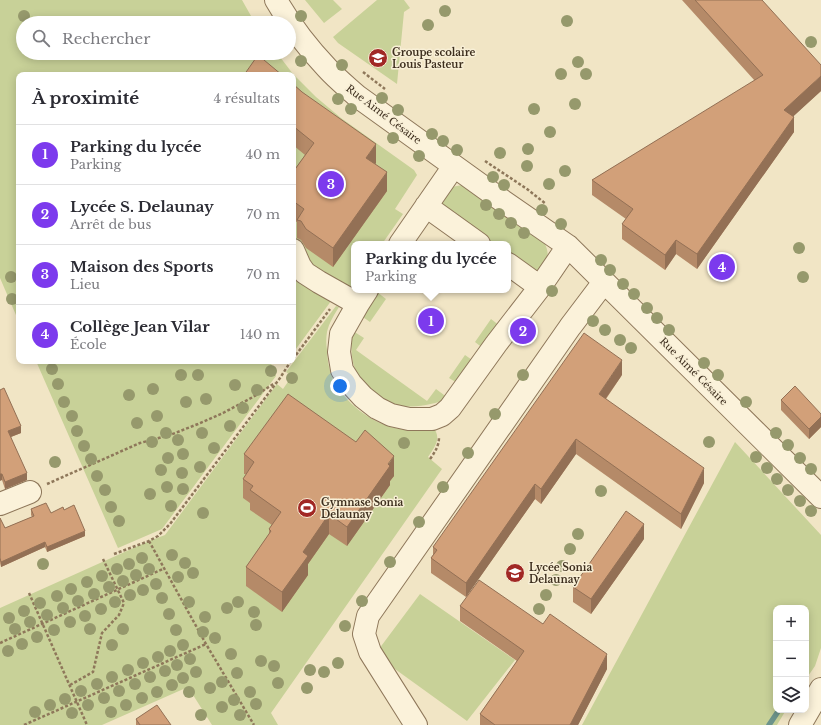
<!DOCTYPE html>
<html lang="fr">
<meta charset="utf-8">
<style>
:root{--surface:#fff;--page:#f2f2f3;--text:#2b2b33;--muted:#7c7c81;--line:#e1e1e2;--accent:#7c3aed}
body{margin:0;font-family:"Libre Baskerville",serif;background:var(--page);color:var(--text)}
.controls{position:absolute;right:12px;bottom:12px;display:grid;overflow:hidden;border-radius:8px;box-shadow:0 2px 10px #0003}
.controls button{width:36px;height:36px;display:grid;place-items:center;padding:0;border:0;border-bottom:1px solid var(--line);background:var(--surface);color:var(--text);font:20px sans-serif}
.you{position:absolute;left:340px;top:386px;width:14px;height:14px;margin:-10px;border:3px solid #fff;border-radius:50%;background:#1a73e8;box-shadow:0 0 0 6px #1a73e833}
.badge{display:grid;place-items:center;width:26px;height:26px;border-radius:50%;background:var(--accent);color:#fff;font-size:13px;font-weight:700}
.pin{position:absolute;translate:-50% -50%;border:2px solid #fff;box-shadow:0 1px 4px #0006}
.popup{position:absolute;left:351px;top:241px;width:160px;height:52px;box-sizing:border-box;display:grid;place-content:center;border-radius:8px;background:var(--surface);filter:drop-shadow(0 1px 3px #0005);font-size:13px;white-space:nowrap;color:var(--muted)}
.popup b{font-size:15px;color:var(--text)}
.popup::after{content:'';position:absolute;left:50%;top:100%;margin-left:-8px;border:8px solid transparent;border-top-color:var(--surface)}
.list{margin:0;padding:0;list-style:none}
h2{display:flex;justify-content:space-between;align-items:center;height:52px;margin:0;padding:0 16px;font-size:17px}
h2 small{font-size:13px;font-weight:400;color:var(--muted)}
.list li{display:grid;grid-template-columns:26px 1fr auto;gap:12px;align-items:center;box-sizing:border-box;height:60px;padding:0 16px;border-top:1px solid var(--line)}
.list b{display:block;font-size:15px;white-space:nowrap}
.list p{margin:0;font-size:13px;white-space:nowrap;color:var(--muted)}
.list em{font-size:13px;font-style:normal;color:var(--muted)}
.icon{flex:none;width:22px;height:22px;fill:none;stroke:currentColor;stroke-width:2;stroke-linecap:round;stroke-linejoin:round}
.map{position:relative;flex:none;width:821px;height:725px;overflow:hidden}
.search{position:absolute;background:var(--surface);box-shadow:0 2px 10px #0003;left:16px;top:16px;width:280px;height:44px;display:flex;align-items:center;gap:10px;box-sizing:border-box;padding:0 14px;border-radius:22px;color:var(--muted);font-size:15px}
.panel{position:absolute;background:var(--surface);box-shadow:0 2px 10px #0003;left:16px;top:72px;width:280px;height:292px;border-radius:8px}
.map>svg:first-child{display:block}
</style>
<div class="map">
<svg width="821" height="725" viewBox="0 0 821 725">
<rect width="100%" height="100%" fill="#f1e5c5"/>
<path fill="#c8d198" d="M 0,0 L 242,0 L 255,23 L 23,23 L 23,53 L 277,53 L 293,74 L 316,97 L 341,118 L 414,170 L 417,175 L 395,209 L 403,214 L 382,244 L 354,244 L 354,285 L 350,291 L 334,297 L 293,353 L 293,75 L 19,75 L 19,322 L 0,278 Z
M 305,0 L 333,0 L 342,9 L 324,23 Z
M 377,0 L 404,0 L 410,8 L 404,12 L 397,84 L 338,43 L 333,37 Z
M 462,185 L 544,242 C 551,256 547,258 539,270 L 529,273 L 508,261 L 508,244 L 485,244 L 442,205 L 442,200 L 452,187 Z
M 377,292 L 386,299 L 370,322 L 360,315 Z
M 336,306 L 339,307 C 334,315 329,323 327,332 C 326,338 326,344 327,350 C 327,359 329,369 332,377 C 343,402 373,425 400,429 C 411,431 422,429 433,427 C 442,438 435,447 428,457 L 442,469 L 271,713 L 278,725 L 212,725 L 188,687 L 102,725 L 0,725 L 0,608 L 149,541 L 165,535 L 277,384 L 283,389 L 292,376 L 286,372 Z
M 491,319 L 500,326 L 484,349 L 475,342 Z
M 353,331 L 364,338 L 356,350 L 427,401 L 436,389 L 448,398 C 430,407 400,411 383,399 C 379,397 376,394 373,392 C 367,387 362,383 358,376 C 351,363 350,345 353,331 Z
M 465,355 L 475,362 L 459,384 L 449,378 Z
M 36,361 L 270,361 L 276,376 L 162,529 L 118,548 Z
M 735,442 L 821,535 L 821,648 L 815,666 L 806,679 L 806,608 L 776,608 L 776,710 L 786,710 L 777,725 L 582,725 Z
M 420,594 L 515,660 L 467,721 L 388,664 L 379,649 Z"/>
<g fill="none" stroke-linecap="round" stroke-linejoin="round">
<path stroke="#6d948b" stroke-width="5.5" d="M 769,725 L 779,710"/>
<g stroke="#8e775a" stroke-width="24">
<path id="minor" d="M 276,0 C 290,25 307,47 327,68 C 336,78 347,87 357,96 L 500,199 L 568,246 L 821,497
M 426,206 L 479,244
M 400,244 L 454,166
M 293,250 L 300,266 L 305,273 L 319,282 L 358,304
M 508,264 L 540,287
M 367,290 L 358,304 L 341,334 L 339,352 L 342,370 L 351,384 L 363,397 L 377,408 L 391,415 L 409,419 L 432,419 L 442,415 L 450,408 L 496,344 L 540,287 L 568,246
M 0,504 L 30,492
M 416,725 L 370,652 L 364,634 L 368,616 L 570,327 L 604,282
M 800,725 L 821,689"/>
</g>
<path stroke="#8e775a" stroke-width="2.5" stroke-dasharray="3 2" stroke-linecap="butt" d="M 363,72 L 385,89
M 485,161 L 527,189 L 546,204
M 293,359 L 330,309
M 430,459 C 435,452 439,446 439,437
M 47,484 L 140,443 L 170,435 L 198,424 L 223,413 L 253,397 L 275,383
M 149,541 L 206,644 L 254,725
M 114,554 L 149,541 L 158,536 L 170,524 L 280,378 L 291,361
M 29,593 L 87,725
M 0,643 L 165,568
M 70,685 L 93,672 L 102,633 L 119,615 L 124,603 L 103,559
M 24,725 L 206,644"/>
<use href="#minor" stroke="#fbf2da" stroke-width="22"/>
</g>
<g fill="#96996c">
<circle cx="445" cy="11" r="6"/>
<circle cx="24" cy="16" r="6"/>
<circle cx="301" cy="16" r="6"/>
<circle cx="567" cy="21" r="6"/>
<circle cx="428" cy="25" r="6"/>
<circle cx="811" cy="42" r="6"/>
<circle cx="301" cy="61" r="6"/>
<circle cx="578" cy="62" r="6"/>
<circle cx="342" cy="65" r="6"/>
<circle cx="561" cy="74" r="6"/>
<circle cx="586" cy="74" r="6"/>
<circle cx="382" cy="98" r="6"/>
<circle cx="338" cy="99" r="6"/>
<circle cx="575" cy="104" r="6"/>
<circle cx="351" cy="109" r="6"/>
<circle cx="534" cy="109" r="6"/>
<circle cx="398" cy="110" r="6"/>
<circle cx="550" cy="132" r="6"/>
<circle cx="432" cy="134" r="6"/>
<circle cx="393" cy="138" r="6"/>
<circle cx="443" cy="141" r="6"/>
<circle cx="528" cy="149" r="6"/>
<circle cx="457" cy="150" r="6"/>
<circle cx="500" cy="153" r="6"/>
<circle cx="419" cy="156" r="6"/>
<circle cx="527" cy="166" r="6"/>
<circle cx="565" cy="171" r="6"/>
<circle cx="493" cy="177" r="6"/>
<circle cx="549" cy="184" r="6"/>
<circle cx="504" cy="185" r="6"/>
<circle cx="486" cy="205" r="6"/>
<circle cx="542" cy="210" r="6"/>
<circle cx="499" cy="214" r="6"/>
<circle cx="511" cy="223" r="6"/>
<circle cx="561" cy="224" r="6"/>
<circle cx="524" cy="233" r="6"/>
<circle cx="799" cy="248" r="6"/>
<circle cx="601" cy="260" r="6"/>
<circle cx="610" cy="270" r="6"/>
<circle cx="11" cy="277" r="6"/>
<circle cx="803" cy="277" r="6"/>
<circle cx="623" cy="284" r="6"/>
<circle cx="552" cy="291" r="6"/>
<circle cx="634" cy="294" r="6"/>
<circle cx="12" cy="299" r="6"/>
<circle cx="647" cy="308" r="6"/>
<circle cx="657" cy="318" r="6"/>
<circle cx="593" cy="321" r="6"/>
<circle cx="605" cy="330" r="6"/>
<circle cx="669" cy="330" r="6"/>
<circle cx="620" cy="340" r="6"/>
<circle cx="631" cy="348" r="6"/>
<circle cx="704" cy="363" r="6"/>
<circle cx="52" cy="369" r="6"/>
<circle cx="271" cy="371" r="6"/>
<circle cx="181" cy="375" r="6"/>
<circle cx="198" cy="375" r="6"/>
<circle cx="523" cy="375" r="6"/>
<circle cx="718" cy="375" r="6"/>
<circle cx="292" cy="378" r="6"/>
<circle cx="58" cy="384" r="6"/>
<circle cx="235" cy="385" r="6"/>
<circle cx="153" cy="389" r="6"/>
<circle cx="257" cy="390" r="6"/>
<circle cx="129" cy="395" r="6"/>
<circle cx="206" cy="399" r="6"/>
<circle cx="64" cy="402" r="6"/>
<circle cx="186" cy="402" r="6"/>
<circle cx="746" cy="402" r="6"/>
<circle cx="243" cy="408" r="6"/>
<circle cx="495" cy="414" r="6"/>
<circle cx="72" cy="416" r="6"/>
<circle cx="157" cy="416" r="6"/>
<circle cx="137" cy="423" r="6"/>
<circle cx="230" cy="426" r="6"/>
<circle cx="77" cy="431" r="6"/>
<circle cx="166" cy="433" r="6"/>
<circle cx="202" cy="433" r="6"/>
<circle cx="776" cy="433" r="6"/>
<circle cx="178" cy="440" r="6"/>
<circle cx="152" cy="442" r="6"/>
<circle cx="709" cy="442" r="6"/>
<circle cx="404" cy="443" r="6"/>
<circle cx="788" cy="445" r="6"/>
<circle cx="84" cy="446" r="6"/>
<circle cx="214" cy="448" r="6"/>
<circle cx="468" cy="453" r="6"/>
<circle cx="183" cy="454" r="6"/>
<circle cx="756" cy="457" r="6"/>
<circle cx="168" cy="458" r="6"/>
<circle cx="800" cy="458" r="6"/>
<circle cx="91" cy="459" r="6"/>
<circle cx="55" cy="462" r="6"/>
<circle cx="200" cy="467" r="6"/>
<circle cx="767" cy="468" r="6"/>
<circle cx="811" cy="469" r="6"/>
<circle cx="161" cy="470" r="6"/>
<circle cx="182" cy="473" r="6"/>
<circle cx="97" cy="476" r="6"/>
<circle cx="777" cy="479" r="6"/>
<circle cx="167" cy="487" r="6"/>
<circle cx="443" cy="487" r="6"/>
<circle cx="183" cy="489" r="6"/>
<circle cx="105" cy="490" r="6"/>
<circle cx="788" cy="490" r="6"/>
<circle cx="601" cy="491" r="6"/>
<circle cx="150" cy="494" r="6"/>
<circle cx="800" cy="501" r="6"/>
<circle cx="171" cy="506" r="6"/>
<circle cx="111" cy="507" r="6"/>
<circle cx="811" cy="511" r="6"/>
<circle cx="203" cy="513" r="6"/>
<circle cx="119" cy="521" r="6"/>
<circle cx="419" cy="522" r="6"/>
<circle cx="578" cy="534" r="6"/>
<circle cx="570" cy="549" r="6"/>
<circle cx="172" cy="555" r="6"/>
<circle cx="142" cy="558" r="6"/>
<circle cx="390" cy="562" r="6"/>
<circle cx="185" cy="563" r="6"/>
<circle cx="43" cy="564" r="6"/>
<circle cx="129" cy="564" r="6"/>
<circle cx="562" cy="566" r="6"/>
<circle cx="117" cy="569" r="6"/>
<circle cx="149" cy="569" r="6"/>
<circle cx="193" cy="573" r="6"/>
<circle cx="136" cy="575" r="6"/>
<circle cx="102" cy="576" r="6"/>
<circle cx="178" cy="577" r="6"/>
<circle cx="556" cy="580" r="6"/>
<circle cx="123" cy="581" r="6"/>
<circle cx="87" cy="582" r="6"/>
<circle cx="156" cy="584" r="6"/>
<circle cx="109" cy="587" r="6"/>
<circle cx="71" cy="589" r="6"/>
<circle cx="143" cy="590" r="6"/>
<circle cx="94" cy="594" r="6"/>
<circle cx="130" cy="595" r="6"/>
<circle cx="546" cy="595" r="6"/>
<circle cx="57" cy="596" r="6"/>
<circle cx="162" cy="598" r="6"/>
<circle cx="78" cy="601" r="6"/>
<circle cx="362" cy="601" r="6"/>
<circle cx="115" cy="602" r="6"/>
<circle cx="189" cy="602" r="6"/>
<circle cx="238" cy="602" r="6"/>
<circle cx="40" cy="603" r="6"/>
<circle cx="63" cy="608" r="6"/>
<circle cx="227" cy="608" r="6"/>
<circle cx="101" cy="609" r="6"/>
<circle cx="539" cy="609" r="6"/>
<circle cx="24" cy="611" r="6"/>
<circle cx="254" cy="612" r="6"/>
<circle cx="169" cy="614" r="6"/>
<circle cx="47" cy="615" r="6"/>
<circle cx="85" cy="616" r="6"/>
<circle cx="205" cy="617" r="6"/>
<circle cx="9" cy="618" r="6"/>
<circle cx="30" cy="622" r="6"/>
<circle cx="70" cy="622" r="6"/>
<circle cx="256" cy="625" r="6"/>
<circle cx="345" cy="626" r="6"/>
<circle cx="15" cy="629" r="6"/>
<circle cx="90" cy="629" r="6"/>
<circle cx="123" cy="629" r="6"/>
<circle cx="54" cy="630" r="6"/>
<circle cx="176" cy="630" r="6"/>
<circle cx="203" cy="632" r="6"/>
<circle cx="37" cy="637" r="6"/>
<circle cx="215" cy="638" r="6"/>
<circle cx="22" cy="644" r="6"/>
<circle cx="112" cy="645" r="6"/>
<circle cx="183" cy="645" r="6"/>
<circle cx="8" cy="651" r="6"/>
<circle cx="170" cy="651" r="6"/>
<circle cx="231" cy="654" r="6"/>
<circle cx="158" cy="657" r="6"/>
<circle cx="190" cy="659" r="6"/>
<circle cx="261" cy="661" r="6"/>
<circle cx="143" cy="663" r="6"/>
<circle cx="338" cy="663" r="6"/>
<circle cx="177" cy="665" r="6"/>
<circle cx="274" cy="666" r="6"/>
<circle cx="128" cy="670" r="6"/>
<circle cx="310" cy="670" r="6"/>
<circle cx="165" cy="671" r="6"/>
<circle cx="196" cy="672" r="6"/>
<circle cx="324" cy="672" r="6"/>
<circle cx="237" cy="673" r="6"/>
<circle cx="112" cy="677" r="6"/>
<circle cx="150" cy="677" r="6"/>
<circle cx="183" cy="678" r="6"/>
<circle cx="222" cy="682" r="6"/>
<circle cx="278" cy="683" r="6"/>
<circle cx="97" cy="684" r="6"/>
<circle cx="135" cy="684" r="6"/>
<circle cx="172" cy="685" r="6"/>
<circle cx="210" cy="688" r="6"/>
<circle cx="307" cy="688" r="6"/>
<circle cx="81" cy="691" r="6"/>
<circle cx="119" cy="691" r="6"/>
<circle cx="157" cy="692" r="6"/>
<circle cx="189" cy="692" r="6"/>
<circle cx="250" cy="692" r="6"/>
<circle cx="104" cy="698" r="6"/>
<circle cx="142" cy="698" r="6"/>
<circle cx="65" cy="699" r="6"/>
<circle cx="234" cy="700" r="6"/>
<circle cx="256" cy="704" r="6"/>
<circle cx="50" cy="705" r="6"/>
<circle cx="88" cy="705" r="6"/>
<circle cx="126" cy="705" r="6"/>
<circle cx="222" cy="707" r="6"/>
<circle cx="35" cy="712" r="6"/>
<circle cx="111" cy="712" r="6"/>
<circle cx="72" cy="713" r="6"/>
<circle cx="201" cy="715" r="6"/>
<circle cx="240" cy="715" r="6"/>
</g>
<path fill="#b58a68" d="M 682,0 L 762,0 L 821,91 L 793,116 L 794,132 L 697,269 L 676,254 L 665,270 L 622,239 L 622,224 L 626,219 L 592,195 L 592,180 L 755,81 Z
M 293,84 L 376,163 L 375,164 L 387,191 L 333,267 L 306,248 L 301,240 L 297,238 L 297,222 L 293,220 L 293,172 L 305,155 L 293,145 Z
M 622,375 L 606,399 L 704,483 L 681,529 L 576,454 L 541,504 L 535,499 L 466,597 L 431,573 L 431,558 L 433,555 L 433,547 Z
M 0,390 L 21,433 L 11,437 L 27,480 L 5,489 L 2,480 Z
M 781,400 L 821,414 L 821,427 L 809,439 L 781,410 Z
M 244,454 L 394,476 L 390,481 L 390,485 L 347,546 L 329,534 L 308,564 L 308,575 L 282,612 L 246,586 L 246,567 L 269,534 L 269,529 L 272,525 L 250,510 L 250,503 L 243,498 L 243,479 L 246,474 L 244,474 Z
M 31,509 L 51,513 L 64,510 L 85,536 L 47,552 L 45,547 L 1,567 L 0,563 L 0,518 L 5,528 L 32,517 L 31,515 Z
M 644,539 L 591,614 L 573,602 L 573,587 Z
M 460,606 L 543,624 L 607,669 L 578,725 L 480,725 L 480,714 L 517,661 L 460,621 Z
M 136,719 L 171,725 L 136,725 Z"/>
<path fill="#937055" d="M 821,76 L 821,91 L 784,125 L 784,110 Z
M 794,117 L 794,132 L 697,269 L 697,254 Z
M 376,144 L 376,163 L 366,176 L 366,158 Z
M 387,172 L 387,191 L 333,267 L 333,248 Z
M 676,240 L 676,254 L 665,270 L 665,255 Z
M 622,360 L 622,375 L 599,408 L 599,394 Z
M 821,417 L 821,427 L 809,439 L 809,429 Z
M 21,426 L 21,433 L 8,438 L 8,431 Z
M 576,439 L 576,454 L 541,504 L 541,489 Z
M 394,456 L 394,476 L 390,481 L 390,485 L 347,546 L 347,527 Z
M 704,468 L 704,483 L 681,529 L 681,514 Z
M 27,473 L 27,480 L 5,489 L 5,482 Z
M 0,474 L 2,474 L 2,480 L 0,481 Z
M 535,484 L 535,499 L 466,597 L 466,583 Z
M 329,514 L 329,534 L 308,564 L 308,575 L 282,612 L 282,592 L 303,552 Z
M 644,524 L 644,539 L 591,614 L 591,599 Z
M 85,531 L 85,536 L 47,552 L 47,547 Z
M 45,542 L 45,547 L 1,567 L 1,562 Z
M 607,654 L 607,669 L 578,725 L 570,725 Z"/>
<path fill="#d2a079" stroke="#937055" d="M 695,0 L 762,0 L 821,65 L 821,76 L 784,110 L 794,117 L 697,254 L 676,240 L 665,255 L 622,224 L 633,209 L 592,180 L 763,75 Z
M 258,55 L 282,75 L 244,75 Z
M 293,84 L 302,92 L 376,144 L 366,158 L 387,172 L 333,248 L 306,229 L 301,221 L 297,220 L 304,209 L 293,201 L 293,172 L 314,143 L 293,126 Z
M 584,333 L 622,360 L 599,394 L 704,468 L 681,514 L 576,439 L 541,489 L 535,484 L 466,583 L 431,558 L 437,550 L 433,547 Z
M 795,386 L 821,414 L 821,417 L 809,429 L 781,400 Z
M 4,388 L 21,426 L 8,431 L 27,473 L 5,482 L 2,474 L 0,474 L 0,390 Z
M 288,394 L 356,442 L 365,430 L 394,456 L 388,464 L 390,466 L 347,527 L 329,514 L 303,552 L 308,556 L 282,592 L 246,567 L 271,531 L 269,529 L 281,512 L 250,490 L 253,486 L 243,479 L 254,462 L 244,454 Z
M 46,503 L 51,513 L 63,507 L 64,510 L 74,505 L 85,531 L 47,547 L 45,542 L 1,562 L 0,558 L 0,518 L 5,528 L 34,516 L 31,509 Z
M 626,511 L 644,524 L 591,599 L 573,587 Z
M 479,580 L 543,624 L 550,614 L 607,654 L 570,725 L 495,725 L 480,714 L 524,651 L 460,606 Z
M 157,705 L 171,725 L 140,725 L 136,719 Z"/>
<defs>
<g id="school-disc" transform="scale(1)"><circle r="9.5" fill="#a12825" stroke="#f8efd6"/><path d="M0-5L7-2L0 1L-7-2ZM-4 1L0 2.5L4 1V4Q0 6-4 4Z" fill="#fff"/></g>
<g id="stadium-disc" transform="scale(1)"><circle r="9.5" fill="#a12825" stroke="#f8efd6"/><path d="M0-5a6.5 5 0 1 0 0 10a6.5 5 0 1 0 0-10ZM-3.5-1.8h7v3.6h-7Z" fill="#fff"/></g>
</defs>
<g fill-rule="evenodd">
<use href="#school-disc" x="378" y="58"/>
<use href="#stadium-disc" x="307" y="508"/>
<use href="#school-disc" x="515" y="573"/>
</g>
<g text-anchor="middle" stroke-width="3" stroke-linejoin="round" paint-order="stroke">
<g font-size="10" font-weight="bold" fill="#3d2e1e" stroke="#f8efd6" text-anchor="start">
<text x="392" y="56">Groupe scolaire<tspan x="392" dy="12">Louis Pasteur</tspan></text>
<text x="321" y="506">Gymnase Sonia<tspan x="321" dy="12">Delaunay</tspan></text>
<text x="529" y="571">Lycée Sonia<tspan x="529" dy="12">Delaunay</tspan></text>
</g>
<g font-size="10" fill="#3d2e1e" stroke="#f8efd6">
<text transform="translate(384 114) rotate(37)" y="4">Rue Aimé Césaire</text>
<text transform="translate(694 371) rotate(45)" y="4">Rue Aimé Césaire</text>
</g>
</g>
</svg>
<div class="controls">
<button>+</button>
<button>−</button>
<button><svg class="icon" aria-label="layers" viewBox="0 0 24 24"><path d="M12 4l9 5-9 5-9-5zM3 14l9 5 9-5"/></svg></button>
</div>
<div class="you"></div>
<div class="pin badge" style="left:431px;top:321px">1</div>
<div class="popup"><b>Parking du lycée</b>Parking</div>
<div class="pin badge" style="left:523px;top:331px">2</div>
<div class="pin badge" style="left:331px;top:184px">3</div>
<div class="pin badge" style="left:722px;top:267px">4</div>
<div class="search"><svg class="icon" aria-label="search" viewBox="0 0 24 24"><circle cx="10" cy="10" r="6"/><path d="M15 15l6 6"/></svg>Rechercher</div>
<section class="panel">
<h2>À proximité<small>4 résultats</small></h2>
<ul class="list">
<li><span class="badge">1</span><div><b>Parking du lycée</b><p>Parking</p></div><em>40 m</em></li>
<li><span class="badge">2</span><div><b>Lycée S. Delaunay</b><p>Arrêt de bus</p></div><em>70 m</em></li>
<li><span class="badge">3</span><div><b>Maison des Sports</b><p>Lieu</p></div><em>70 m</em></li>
<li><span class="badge">4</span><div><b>Collège Jean Vilar</b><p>École</p></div><em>140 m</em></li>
</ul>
</section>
</div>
